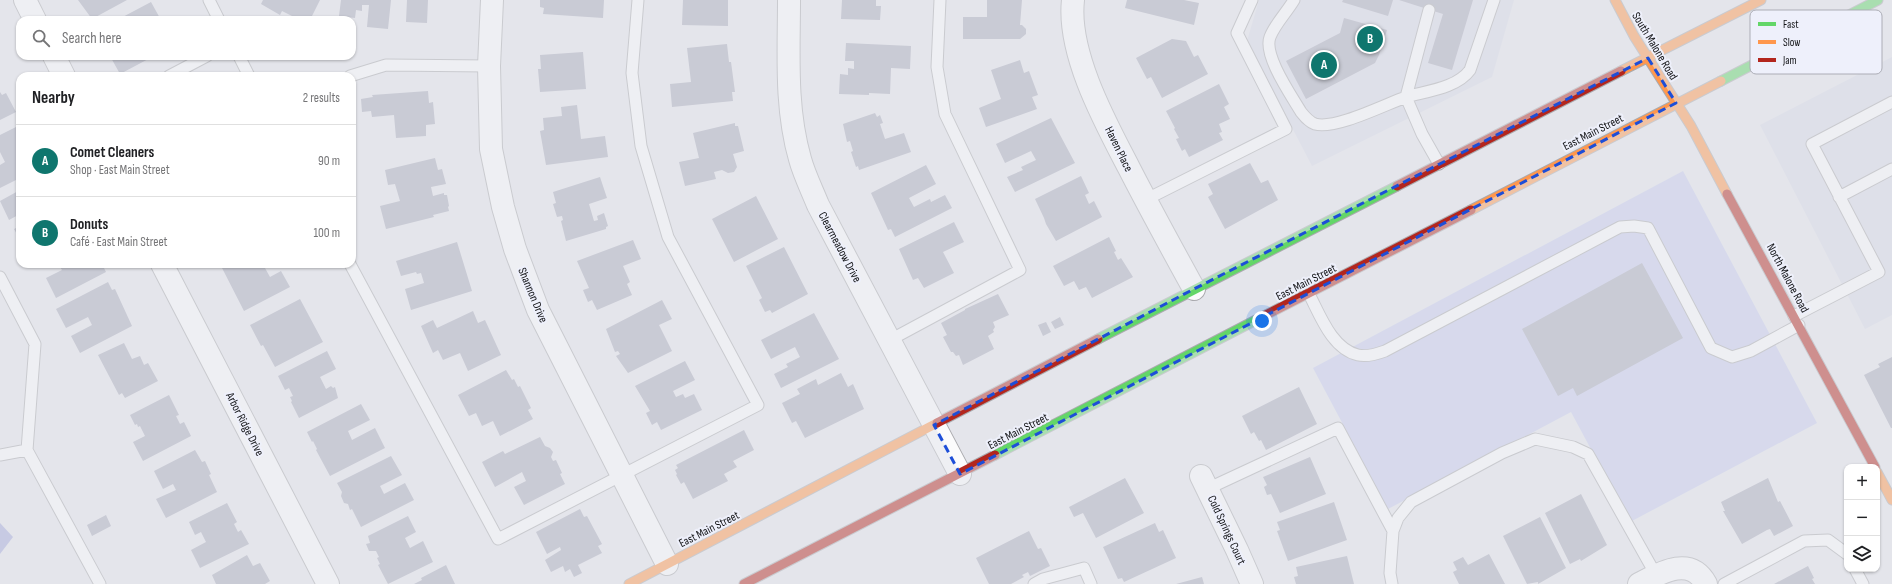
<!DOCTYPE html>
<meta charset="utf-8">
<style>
:root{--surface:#fff;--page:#f2f2f2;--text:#202124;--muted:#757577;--line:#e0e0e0;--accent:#0f766e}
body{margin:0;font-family:"Sofia Sans Condensed",sans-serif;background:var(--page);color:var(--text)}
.controls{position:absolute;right:12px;bottom:12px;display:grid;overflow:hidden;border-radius:8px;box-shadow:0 1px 3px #0004}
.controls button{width:36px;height:36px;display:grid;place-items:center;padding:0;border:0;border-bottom:1px solid var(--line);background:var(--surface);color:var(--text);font:20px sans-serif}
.you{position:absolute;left:1262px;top:321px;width:14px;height:14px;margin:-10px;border:3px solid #fff;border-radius:50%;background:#1a73e8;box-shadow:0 0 0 6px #1a73e833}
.badge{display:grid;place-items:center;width:26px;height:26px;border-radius:50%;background:var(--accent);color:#fff;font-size:13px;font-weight:700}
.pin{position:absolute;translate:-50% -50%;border:2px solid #fff;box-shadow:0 1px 4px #0006}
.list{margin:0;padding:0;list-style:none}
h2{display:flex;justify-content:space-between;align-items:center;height:52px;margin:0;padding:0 16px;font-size:17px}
h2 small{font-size:13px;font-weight:400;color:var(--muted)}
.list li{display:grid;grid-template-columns:26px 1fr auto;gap:12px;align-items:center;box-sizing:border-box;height:72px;padding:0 16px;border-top:1px solid var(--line)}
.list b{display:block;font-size:15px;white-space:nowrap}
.list p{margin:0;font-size:13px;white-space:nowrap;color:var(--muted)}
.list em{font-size:13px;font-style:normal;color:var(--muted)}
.icon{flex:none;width:22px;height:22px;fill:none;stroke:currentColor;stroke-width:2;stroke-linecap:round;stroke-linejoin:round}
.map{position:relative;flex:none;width:1892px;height:584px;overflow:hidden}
.search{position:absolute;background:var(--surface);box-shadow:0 1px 3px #0004;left:16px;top:16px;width:340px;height:44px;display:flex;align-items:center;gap:10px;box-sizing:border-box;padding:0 14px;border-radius:12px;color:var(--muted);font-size:15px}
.panel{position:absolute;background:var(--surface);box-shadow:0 1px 3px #0004;left:16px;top:72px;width:340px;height:196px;border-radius:12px}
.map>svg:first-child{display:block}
</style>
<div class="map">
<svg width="1892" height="584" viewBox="0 0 1892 584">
<rect width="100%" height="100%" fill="#e4e5eb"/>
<path fill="#d8d9e6" d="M 1259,0 L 1514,0 L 1492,77 L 1312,166 L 1247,41 Z
M 1892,57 L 1892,315 L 1865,329 L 1760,125 Z"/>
<path fill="#c7cbee" d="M 1683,171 L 1817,423 L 1630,522 L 1571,412 L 1388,509 L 1313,368 Z"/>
<path fill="#a5a9da" d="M 0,523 L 13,537 L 0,554 Z"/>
<path fill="#a9aaba" d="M 78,0 L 127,0 L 92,19 Z
M 263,0 L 320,0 L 310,20 L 300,20 L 282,11 L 280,15 L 261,4 Z
M 341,0 L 391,0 L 388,29 L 367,27 L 369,5 L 362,5 L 362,11 L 356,10 L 355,18 L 339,16 Z
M 407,0 L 428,0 L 427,23 L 406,22 Z
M 540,0 L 604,0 L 603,18 L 543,14 L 544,8 L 540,7 Z
M 683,0 L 728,0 L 728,26 L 682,25 Z
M 842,0 L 876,0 L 876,6 L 881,6 L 880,20 L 841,19 Z
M 987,0 L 1022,0 L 1020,25 L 1022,25 L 1026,29 L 1026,34 L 1020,39 L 963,39 L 963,17 L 987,17 Z
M 1127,0 L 1184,0 L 1199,3 L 1194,25 L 1125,8 Z
M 1343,0 L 1393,0 L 1388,16 L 1342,2 Z
M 1399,0 L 1473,0 L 1452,70 L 1428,63 L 1443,14 Z
M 151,2 L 161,20 L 117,20 Z
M 1344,18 L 1387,30 L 1379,55 L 1375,63 L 1306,99 L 1286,61 L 1340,33 Z
M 1172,39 L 1186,41 L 1194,57 L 1198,55 L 1208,74 L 1162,98 L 1151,77 L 1147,79 L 1136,58 Z
M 846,43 L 911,46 L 910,69 L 891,68 L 890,94 L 869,93 L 869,95 L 839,94 L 840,74 L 848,75 L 848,68 L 854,69 L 854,61 L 845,61 Z
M 727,44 L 729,62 L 731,62 L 735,92 L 732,92 L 733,101 L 672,107 L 670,84 L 691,82 L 687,48 Z
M 583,52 L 586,89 L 540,92 L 538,69 L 541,69 L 540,55 Z
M 110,56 L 154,56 L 120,74 Z
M 1020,60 L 1024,73 L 1029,71 L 1038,95 L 1032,97 L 1037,109 L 986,127 L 979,108 L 1001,99 L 991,70 Z
M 1219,84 L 1229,104 L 1224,107 L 1230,119 L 1219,124 L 1222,132 L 1219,133 L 1223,140 L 1189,157 L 1185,149 L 1182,151 L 1176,139 L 1179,138 L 1174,129 L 1175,128 L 1166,111 Z
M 428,91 L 429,103 L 433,102 L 435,124 L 426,125 L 426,136 L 396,138 L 394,115 L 372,117 L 371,111 L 362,112 L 361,99 L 373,97 L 372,95 Z
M 0,92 L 2,95 L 6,93 L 16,112 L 0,120 Z
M 577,105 L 581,139 L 605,136 L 608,157 L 546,165 L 540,131 L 544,130 L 543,118 L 562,116 L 561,107 Z
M 875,113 L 877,117 L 880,115 L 883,123 L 880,124 L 885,139 L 904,133 L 911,152 L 859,170 L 858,166 L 856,167 L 851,152 L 853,151 L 850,141 L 847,142 L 843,124 Z
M 1051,118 L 1075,163 L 1015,192 L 1007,177 L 1023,170 L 1021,167 L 1036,160 L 1031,151 L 1005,163 L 996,144 Z
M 735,123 L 735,126 L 738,126 L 744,151 L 733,154 L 737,167 L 734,172 L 728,173 L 722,170 L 714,172 L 716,179 L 685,186 L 679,162 L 699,158 L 693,133 Z
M 20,125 L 20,178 L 0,188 L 0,165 L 5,162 L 0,152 L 0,135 Z
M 435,158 L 438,170 L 442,169 L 446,184 L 431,187 L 433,196 L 444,193 L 444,195 L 447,195 L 449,206 L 448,207 L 449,211 L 433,215 L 434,217 L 386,229 L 380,206 L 400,201 L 395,184 L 388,185 L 385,170 Z
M 1250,163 L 1261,183 L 1268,180 L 1278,200 L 1225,229 L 1208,197 L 1213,194 L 1208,184 Z
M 926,165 L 936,184 L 909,198 L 914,207 L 930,199 L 931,202 L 945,195 L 952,208 L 895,237 L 891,229 L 888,230 L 871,193 Z
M 1081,176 L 1089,193 L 1085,195 L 1089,204 L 1094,201 L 1102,217 L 1056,241 L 1046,224 L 1044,218 L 1035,199 Z
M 600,177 L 607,198 L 589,204 L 594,221 L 598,220 L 597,216 L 604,213 L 608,226 L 606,227 L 606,229 L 566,241 L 561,221 L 563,220 L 562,216 L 557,217 L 553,204 L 556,203 L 553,192 Z
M 20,190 L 20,214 L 9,220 L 0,201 Z
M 756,196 L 778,239 L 734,262 L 712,219 Z
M 954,222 L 964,242 L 943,252 L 954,273 L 924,288 L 918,278 L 913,280 L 899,249 Z
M 20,226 L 20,240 L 14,229 Z
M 1109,237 L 1116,251 L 1114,252 L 1118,260 L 1121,258 L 1133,277 L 1092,298 L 1086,287 L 1079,290 L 1074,281 L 1064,286 L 1053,266 Z
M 633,240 L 641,259 L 623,266 L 630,282 L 627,284 L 632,295 L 597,310 L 592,300 L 588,302 L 583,290 L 589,288 L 577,261 Z
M 457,242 L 472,291 L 411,310 L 405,289 L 424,283 L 421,273 L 417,274 L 416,272 L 401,276 L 396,261 Z
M 784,247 L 808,294 L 772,313 L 770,310 L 765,312 L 759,300 L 762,298 L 746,266 Z
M 1642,263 L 1683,338 L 1577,396 L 1573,388 L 1558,396 L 1522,329 Z
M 58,264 L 102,264 L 106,272 L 56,298 L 46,278 L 62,270 Z
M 226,264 L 272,264 L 265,268 L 270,277 L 281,271 L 290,287 L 244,311 L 221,266 Z
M 108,282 L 112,290 L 115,289 L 132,326 L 80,353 L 71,336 L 92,325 L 88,317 L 66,328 L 56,309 Z
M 998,294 L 1009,315 L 993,322 L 995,327 L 993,330 L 994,332 L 988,336 L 994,349 L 963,365 L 959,355 L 956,356 L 953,352 L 951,352 L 943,337 L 947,335 L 941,323 L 965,310 L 965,309 Z
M 300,299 L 323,342 L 275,367 L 263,345 L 261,346 L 250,325 Z
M 662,300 L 672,319 L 659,325 L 672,351 L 628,373 L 616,356 L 620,354 L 618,351 L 615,352 L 606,329 Z
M 473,311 L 478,323 L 485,320 L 501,355 L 468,371 L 460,353 L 443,360 L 438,350 L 433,353 L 421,326 L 433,320 L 437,328 Z
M 814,313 L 839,359 L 781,388 L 774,374 L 788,367 L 786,364 L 800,357 L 795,347 L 771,359 L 761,340 Z
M 1060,317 L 1064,325 L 1055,329 L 1051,322 Z
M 1046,322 L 1051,332 L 1043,336 L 1038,325 Z
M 124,343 L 132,359 L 140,356 L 144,365 L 148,363 L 158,381 L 125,398 L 122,393 L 119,395 L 98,355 Z
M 327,351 L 336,369 L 320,377 L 326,389 L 331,386 L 333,388 L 335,387 L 338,398 L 299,418 L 291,402 L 292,401 L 290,397 L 293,396 L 289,388 L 285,390 L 278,376 Z
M 1892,357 L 1892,428 L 1891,428 L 1864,375 L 1880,367 L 1878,364 Z
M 685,361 L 695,380 L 673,391 L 676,397 L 683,394 L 685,398 L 694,394 L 702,410 L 661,430 L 657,422 L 652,425 L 646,413 L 650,411 L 635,386 Z
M 506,370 L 512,380 L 514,379 L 518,387 L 520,386 L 531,408 L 528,410 L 533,419 L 500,436 L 493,421 L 482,426 L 476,413 L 469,416 L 458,395 Z
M 841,373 L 848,387 L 853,384 L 864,409 L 805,438 L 796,421 L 792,423 L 782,403 L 800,394 L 797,389 L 816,379 L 818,385 Z
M 1299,387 L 1317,424 L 1266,450 L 1261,440 L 1259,441 L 1254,432 L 1251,434 L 1242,416 Z
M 169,395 L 179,415 L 176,416 L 180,424 L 184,422 L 191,436 L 143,461 L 133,442 L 145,436 L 140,426 L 138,427 L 137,424 L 135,425 L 130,415 Z
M 361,404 L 370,420 L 348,431 L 352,440 L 375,428 L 385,448 L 330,476 L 316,450 L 317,449 L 313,441 L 312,442 L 307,432 Z
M 744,430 L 754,450 L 733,461 L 737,467 L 724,474 L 728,481 L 693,499 L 684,482 L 681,484 L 676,475 L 677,474 L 675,470 L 678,468 L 676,465 Z
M 540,437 L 545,446 L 550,448 L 553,452 L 551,457 L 553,461 L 556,460 L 562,473 L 560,474 L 565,484 L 524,505 L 514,487 L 526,481 L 522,472 L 495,487 L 482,462 L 503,451 L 505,454 Z
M 195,450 L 202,462 L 205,461 L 211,474 L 209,475 L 217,492 L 166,518 L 156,499 L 176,490 L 173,484 L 163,489 L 154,471 Z
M 391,456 L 402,475 L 380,486 L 384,494 L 405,483 L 414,500 L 361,527 L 352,509 L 350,510 L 348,504 L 344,503 L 341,496 L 342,492 L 337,483 Z
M 1310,457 L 1326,494 L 1280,513 L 1271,494 L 1267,495 L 1264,487 L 1267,485 L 1263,477 Z
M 1125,478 L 1144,513 L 1096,538 L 1083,513 L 1074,517 L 1069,507 Z
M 1768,478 L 1778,502 L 1780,501 L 1793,526 L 1774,536 L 1770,529 L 1767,530 L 1742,544 L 1723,511 L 1725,511 L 1721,502 Z
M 1581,494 L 1607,545 L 1581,561 L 1580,559 L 1570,564 L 1545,513 Z
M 1334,502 L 1347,540 L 1288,561 L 1277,531 L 1280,530 L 1277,522 Z
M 227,503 L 237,522 L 234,524 L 238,532 L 241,530 L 249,544 L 200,568 L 191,550 L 206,542 L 201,532 L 195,535 L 189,522 Z
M 580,509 L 584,517 L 587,516 L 602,544 L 598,546 L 602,553 L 578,565 L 582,573 L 574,577 L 570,569 L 565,572 L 563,566 L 551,572 L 545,560 L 561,550 L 560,547 L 547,554 L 536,532 Z
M 106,515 L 111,526 L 92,536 L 87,525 Z
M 408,516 L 416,532 L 405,538 L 410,548 L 423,541 L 433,562 L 388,584 L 378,565 L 380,564 L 377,558 L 379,557 L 376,551 L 369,551 L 366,544 L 370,543 L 368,536 Z
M 1540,517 L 1566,568 L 1538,584 L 1538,582 L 1527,584 L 1503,536 Z
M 1155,523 L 1159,532 L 1163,530 L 1176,558 L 1124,582 L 1122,578 L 1118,579 L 1103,547 Z
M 1029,531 L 1038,549 L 1041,548 L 1050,566 L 1030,576 L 1028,572 L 1022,575 L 1024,577 L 1011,584 L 989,584 L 976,558 Z
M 1489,554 L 1505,584 L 1459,584 L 1453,572 L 1457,570 L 1453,562 L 1463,557 L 1468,565 Z
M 247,555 L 253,566 L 260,563 L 270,581 L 265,584 L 216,584 L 212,575 Z
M 1347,556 L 1354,584 L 1296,584 L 1294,577 L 1298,576 L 1296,567 Z
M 446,565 L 455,584 L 414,584 L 422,580 L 421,578 Z
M 1808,566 L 1814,578 L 1812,579 L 1815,584 L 1774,584 Z
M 1202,577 L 1204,584 L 1176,584 Z"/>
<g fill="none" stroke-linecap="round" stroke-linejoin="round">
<g stroke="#aaaaae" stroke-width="13">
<path id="lane" d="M 209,0 L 219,20
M 1294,0 C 1287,12 1275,24 1270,37 C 1263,55 1291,95 1301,112 C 1305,117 1309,122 1315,124 C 1335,130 1386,104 1406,97 L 1429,10
M 239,56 L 249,76
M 169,76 L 207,56
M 350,76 L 386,65 L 489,66
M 1439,164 L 1422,134 L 1406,97 C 1427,91 1457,88 1470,70 L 1494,0
M 1839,197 L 1892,169
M 1145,200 L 1286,129 L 1237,33 L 1252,0
M 350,264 L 498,539 L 758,405 L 668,237 L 641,146 L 632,73 L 638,0
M 0,277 L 35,344 L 27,450 L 100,584
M 1309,294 C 1320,315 1332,349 1358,355 C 1367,357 1377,354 1385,351 L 1620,227 L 1634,226 L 1648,228 L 1711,348 L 1732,357 L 1751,351 L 1799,325
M 1794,316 L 1879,272 L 1812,144 L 1892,102
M 890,340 L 1020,270 L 945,114 L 937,67 L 940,0
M 0,455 L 27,450
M 1207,489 L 1338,428 L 1393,531
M 1855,569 L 1863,584
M 1034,584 L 1043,579 L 1084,568 L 1091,584
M 1392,584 L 1390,573 L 1393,531 L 1398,518 L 1411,502 L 1502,453 L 1535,439 L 1573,447 L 1588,454 L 1656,575
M 1724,584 L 1804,541 L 1828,540 L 1847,554"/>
</g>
<g stroke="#aaaaae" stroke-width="24">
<path id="street" d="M 25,0 L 35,20
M 492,0 L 489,66 L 491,149 L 503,207 L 515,249 L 538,310 L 667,564
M 789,0 C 789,53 785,107 800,159 C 804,174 812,190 818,205 L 960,474
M 1073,0 C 1067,53 1105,122 1129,168 C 1150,209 1172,249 1194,289
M 54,56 L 64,76
M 162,264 L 328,584
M 1201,476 L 1237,550 L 1252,584
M 1639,584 C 1660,573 1690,555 1706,584"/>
</g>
<g stroke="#aaaaae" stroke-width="11">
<path id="fast" d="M 1721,81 L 1878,0
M 1098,339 L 1397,186
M 995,455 L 1258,319"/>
</g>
<g stroke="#aaaaae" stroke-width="11">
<path id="slow" d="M 1615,0 L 1634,36 L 1691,126 L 1727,194
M 1621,71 L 1761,0
M 1471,210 L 1721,81
M 1877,472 L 1892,500
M 629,584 L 937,423"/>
</g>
<g stroke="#aaaaae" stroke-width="11">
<path id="jam" d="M 1397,186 L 1621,71
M 1727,194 L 1875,467
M 1258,319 L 1471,210
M 937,423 L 1098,339
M 744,584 L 995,455"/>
</g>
<use href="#lane" stroke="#fbfbfc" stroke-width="11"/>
<use href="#street" stroke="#fbfbfc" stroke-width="22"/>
<use href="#fast" stroke="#63d668" stroke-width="9"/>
<use href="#slow" stroke="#ff974d" stroke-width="9"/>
<use href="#jam" stroke="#b3261e" stroke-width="9"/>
</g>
<path d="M0 0H1892V584H0ZM 1648,58 L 1676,103 L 960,474 L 934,425 L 1194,289 Z" fill="#e4e5eb" fill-opacity=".55" fill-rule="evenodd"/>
<path fill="none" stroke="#1d4ed8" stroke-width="3" stroke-dasharray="8 5" stroke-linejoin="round" d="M 1648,58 L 1676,103 L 960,474 L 934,425 L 1194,289 Z"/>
<g text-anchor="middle" stroke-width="4" stroke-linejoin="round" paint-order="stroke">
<g font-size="12" fill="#111215" stroke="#eef0fb">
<text transform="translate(1655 46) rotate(59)" y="4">South Malone Road</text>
<text transform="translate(1593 132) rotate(-27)" y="4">East Main Street</text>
<text transform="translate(1119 149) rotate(64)" y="4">Haven Place</text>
<text transform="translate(840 247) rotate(62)" y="4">Clearmeadow Drive</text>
<text transform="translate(1788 278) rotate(62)" y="4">North Malone Road</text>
<text transform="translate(1306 282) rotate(-27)" y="4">East Main Street</text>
<text transform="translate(533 295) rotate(67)" y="4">Shannon Drive</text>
<text transform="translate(245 424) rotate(63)" y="4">Arbor Ridge Drive</text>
<text transform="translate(1018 431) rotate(-27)" y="4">East Main Street</text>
<text transform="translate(709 529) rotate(-27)" y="4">East Main Street</text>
<text transform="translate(1227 530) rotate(65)" y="4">Cold Springs Court</text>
</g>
</g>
<rect x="1750" y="10" width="132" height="64" rx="6" fill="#eef0fb" stroke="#acadb6" stroke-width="1"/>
<rect x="1758" y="22" width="18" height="4" fill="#63d668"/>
<rect x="1758" y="40" width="18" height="4" fill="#ff974d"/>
<rect x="1758" y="58" width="18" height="4" fill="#b3261e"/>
<g font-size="11" fill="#111215">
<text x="1783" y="28">Fast</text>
<text x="1783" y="46">Slow</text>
<text x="1783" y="64">Jam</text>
</g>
</svg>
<div class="controls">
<button>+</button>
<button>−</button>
<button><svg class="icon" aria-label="layers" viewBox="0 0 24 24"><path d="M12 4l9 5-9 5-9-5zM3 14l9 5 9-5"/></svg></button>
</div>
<div class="you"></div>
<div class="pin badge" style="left:1324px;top:65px">A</div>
<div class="pin badge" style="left:1370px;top:39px">B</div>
<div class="search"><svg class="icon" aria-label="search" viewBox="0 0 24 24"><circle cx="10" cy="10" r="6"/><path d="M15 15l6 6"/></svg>Search here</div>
<section class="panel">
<h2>Nearby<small>2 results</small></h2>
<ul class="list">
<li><span class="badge">A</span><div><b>Comet Cleaners</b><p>Shop · East Main Street</p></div><em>90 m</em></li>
<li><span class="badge">B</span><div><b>Donuts</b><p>Café · East Main Street</p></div><em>100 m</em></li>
</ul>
</section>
</div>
